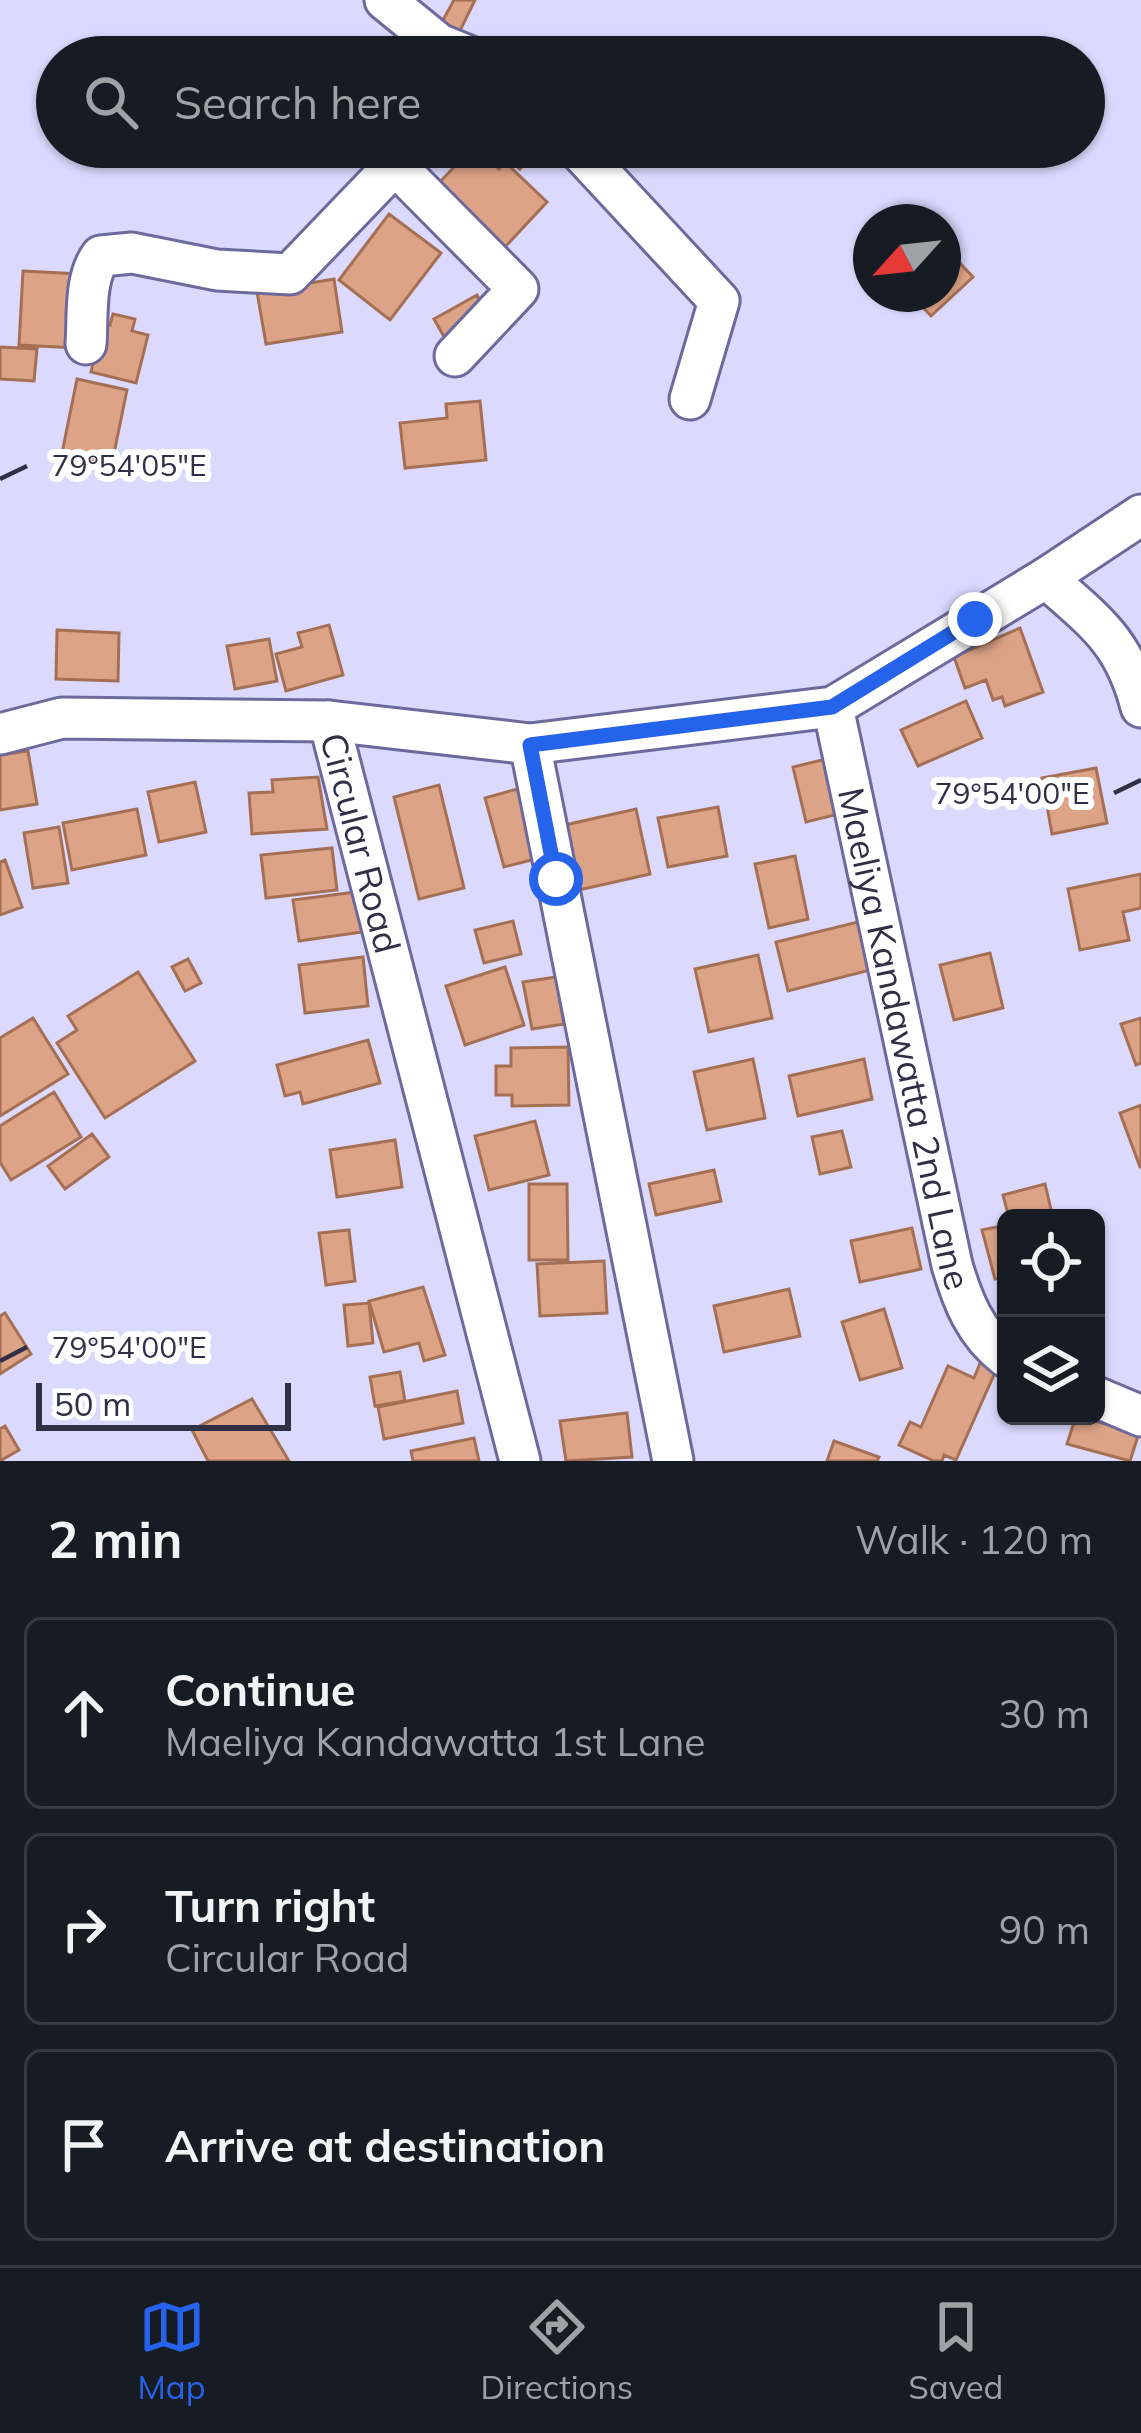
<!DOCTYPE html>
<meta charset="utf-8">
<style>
:root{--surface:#171b24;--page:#20242c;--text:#f1f3f6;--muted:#9ea1a6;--line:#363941;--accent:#2563eb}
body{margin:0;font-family:Mulish,sans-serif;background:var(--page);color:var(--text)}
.controls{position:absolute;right:36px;bottom:36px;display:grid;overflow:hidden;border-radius:18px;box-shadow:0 3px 9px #0004}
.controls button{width:108px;height:108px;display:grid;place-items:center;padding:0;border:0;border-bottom:3px solid var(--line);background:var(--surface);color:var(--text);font:60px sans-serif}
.compass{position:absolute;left:853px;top:204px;width:108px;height:108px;border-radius:50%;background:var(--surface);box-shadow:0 3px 9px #0004;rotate:243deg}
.scale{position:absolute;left:36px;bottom:30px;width:255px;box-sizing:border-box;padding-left:12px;border:6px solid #312f46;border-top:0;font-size:33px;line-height:42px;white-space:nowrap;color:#312f46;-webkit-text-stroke:9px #fff;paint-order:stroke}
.stop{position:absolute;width:36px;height:36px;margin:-27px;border:9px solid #2563eb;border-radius:50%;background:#fff}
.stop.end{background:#2563eb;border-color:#fff;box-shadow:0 3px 12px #0008}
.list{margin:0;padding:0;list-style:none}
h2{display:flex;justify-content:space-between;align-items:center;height:156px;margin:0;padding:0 48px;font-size:51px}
h2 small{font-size:39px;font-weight:400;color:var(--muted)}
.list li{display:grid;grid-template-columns:78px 1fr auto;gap:36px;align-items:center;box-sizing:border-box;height:192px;margin:0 24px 24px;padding:0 24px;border:3px solid var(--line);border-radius:18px}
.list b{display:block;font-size:45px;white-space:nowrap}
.list p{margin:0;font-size:39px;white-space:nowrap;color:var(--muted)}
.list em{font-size:39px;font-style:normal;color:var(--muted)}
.icon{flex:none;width:66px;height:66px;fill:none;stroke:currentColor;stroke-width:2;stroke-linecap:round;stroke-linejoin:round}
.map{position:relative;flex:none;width:1141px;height:1461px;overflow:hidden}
.search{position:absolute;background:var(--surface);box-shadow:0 3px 9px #0004;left:36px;right:36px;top:36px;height:132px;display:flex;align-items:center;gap:30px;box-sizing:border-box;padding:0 42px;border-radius:66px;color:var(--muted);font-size:45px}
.sheet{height:804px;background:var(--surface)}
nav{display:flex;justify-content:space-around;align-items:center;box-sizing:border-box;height:168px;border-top:3px solid var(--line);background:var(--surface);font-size:33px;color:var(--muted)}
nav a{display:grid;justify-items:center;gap:6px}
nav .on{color:var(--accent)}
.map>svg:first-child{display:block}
</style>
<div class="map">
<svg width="1141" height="1461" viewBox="0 0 1141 1461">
<rect width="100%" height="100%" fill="#dbd9fd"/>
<path fill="#dda386" stroke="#a56f54" stroke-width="3" d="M 454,0 L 475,0 L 456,39 L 433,15 L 443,20 Z
M 473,147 L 499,169 L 505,162 L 547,202 L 505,247 L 439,183 Z
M 492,147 L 536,147 L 520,169 Z
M 840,147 L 871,147 L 853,163 Z
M 389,214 L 441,253 L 390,320 L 339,280 Z
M 943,245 L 973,277 L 931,316 L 910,294 L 943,294 Z
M 23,271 L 80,274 L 76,348 L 19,345 Z
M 334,279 L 342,332 L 266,344 L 257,292 Z
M 477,295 L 500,339 L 473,355 L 451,349 L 434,319 Z
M 113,314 L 135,319 L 132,331 L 148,335 L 136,383 L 91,372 L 102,324 L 110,325 Z
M 0,347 L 37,349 L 34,381 L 0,379 Z
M 77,379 L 127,390 L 111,468 L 61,458 Z
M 480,401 L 486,460 L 405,468 L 400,423 L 447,418 L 446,404 Z
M 329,625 L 343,675 L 286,691 L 276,654 L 302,647 L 298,633 Z
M 1020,628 L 1043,692 L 1005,706 L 1002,697 L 993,700 L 986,680 L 965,688 L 954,657 Z
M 57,630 L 119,633 L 118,681 L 56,679 Z
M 269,639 L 277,681 L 235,689 L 227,646 Z
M 966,701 L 982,738 L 918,766 L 901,730 Z
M 28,751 L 37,804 L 0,810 L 0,755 Z
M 830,758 L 843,813 L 806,822 L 793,767 Z
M 1096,768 L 1107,823 L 1052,834 L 1042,778 Z
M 318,777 L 327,829 L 252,834 L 249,793 L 273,792 L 272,780 Z
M 195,782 L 206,832 L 159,842 L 148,792 Z
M 439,785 L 464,888 L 419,899 L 394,797 Z
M 517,789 L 521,802 L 530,799 L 535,859 L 504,867 L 485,798 Z
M 718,807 L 727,856 L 668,867 L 658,818 Z
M 137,809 L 146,855 L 72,870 L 63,823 Z
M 636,809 L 650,874 L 579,890 L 565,825 Z
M 59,827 L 68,883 L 33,888 L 24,833 Z
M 332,848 L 337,890 L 266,898 L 261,855 Z
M 795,856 L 808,919 L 769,928 L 755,864 Z
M 5,860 L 22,907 L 0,915 L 0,862 Z
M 1141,874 L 1141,908 L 1123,912 L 1129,940 L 1080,950 L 1068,889 Z
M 356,892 L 362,932 L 299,941 L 293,900 Z
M 866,920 L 878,968 L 788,991 L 776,942 Z
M 513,921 L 521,954 L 484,963 L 475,930 Z
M 990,953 L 1003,1008 L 954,1020 L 940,965 Z
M 758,955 L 772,1018 L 709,1032 L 695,969 Z
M 363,957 L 368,1006 L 305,1013 L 299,965 Z
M 188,959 L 201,983 L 185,991 L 172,967 Z
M 505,967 L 524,1025 L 465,1045 L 446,986 Z
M 138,972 L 195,1061 L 105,1118 L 57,1043 L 77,1030 L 68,1016 Z
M 556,977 L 564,1024 L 532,1029 L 523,982 Z
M 33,1018 L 68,1074 L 0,1116 L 0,1038 Z
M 1141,1018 L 1141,1063 L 1136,1065 L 1121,1024 Z
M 368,1040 L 380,1083 L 303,1104 L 300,1092 L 285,1096 L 277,1065 Z
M 568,1047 L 569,1105 L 512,1106 L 512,1095 L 496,1095 L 496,1066 L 511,1066 L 511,1048 Z
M 753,1059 L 765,1118 L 707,1130 L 694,1072 Z
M 864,1059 L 872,1099 L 798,1116 L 789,1076 Z
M 54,1092 L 81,1137 L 11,1180 L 0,1162 L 0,1126 Z
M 1141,1105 L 1141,1167 L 1140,1167 L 1120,1113 Z
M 535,1121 L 549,1175 L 489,1190 L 475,1136 Z
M 842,1131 L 851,1167 L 820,1174 L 812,1137 Z
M 92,1134 L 109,1157 L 65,1189 L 48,1166 Z
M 395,1140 L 402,1187 L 337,1197 L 330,1150 Z
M 714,1170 L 721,1201 L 656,1215 L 649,1184 Z
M 529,1184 L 567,1184 L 568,1260 L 529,1260 Z
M 1045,1184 L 1053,1218 L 1009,1218 L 1003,1195 Z
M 1006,1225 L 1006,1277 L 995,1279 L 982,1230 Z
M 912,1228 L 921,1269 L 860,1282 L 851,1241 Z
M 349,1230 L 355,1281 L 326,1285 L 319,1233 Z
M 604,1261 L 607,1313 L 540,1316 L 537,1264 Z
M 423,1287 L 445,1355 L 424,1361 L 419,1343 L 384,1352 L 369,1301 Z
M 789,1289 L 800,1336 L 724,1352 L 714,1306 Z
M 369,1303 L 373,1343 L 348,1346 L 344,1305 Z
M 884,1309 L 902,1368 L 860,1380 L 842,1322 Z
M 5,1313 L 31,1354 L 0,1374 L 0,1316 Z
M 981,1361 L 997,1368 L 956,1460 L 944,1455 L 942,1461 L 934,1461 L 899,1445 L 910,1422 L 921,1427 L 948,1366 L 974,1378 Z
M 400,1372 L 405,1401 L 375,1406 L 370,1377 Z
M 457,1391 L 463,1423 L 384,1439 L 378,1407 Z
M 252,1399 L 289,1461 L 208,1461 L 192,1430 Z
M 627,1413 L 632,1457 L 566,1461 L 560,1421 Z
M 1076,1416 L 1139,1433 L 1130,1461 L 1067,1444 Z
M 5,1426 L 19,1450 L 0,1461 L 0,1429 Z
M 474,1438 L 479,1461 L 413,1461 L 411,1451 Z
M 834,1441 L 879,1457 L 877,1461 L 827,1461 Z"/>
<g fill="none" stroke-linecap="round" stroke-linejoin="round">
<g stroke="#6d699d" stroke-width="45">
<g id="street">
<path d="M 385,0 L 439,44 L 471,57"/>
<path d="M 576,147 L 719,301 L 690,399"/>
<path d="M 395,165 L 518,289 L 455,356"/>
<path d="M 86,344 C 88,317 84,278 101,256 L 132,253 L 217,270 L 290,274 L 412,147"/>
<path d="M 1046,578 C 1095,622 1124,640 1141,707"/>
<path id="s1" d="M 833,707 L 952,1265 C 963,1302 975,1333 1006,1357"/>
<path id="s2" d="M 329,721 L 520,1461"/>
<path d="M 0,734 L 62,718 L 329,721 L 530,744 L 833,707 L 1046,578 L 1141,515"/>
<path d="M 530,744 L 673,1461"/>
<path d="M 1096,1397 L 1141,1416"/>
</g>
</g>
<use href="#street" stroke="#fff" stroke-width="39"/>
</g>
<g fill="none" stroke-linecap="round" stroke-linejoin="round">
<path stroke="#2563eb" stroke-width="15" d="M 556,879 L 530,745 L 832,707 L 975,619"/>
</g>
<path fill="none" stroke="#312f46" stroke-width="4.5" d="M 0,479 L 27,466M 1114,793 L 1141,780M 0,1361 L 27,1347"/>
<g text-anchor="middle" stroke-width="12" stroke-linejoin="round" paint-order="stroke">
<g font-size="36" fill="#312f46" stroke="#fff">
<text dy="13" stroke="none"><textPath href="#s2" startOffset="126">Circular Road</textPath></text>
<text dy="13" stroke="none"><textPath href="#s1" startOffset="339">Maeliya Kandawatta 2nd Lane</textPath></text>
</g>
</g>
<g font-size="30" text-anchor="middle" fill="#312f46" stroke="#fff" stroke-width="12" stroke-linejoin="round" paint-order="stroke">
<text x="129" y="476">79°54'05"E</text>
<text x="1012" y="804">79°54'00"E</text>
<text x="129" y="1358">79°54'00"E</text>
</g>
</svg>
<div class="controls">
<button><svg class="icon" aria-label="locate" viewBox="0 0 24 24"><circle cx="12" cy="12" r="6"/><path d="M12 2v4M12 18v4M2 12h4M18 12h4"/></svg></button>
<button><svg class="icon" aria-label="layers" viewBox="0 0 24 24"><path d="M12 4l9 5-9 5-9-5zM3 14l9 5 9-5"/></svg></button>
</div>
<svg class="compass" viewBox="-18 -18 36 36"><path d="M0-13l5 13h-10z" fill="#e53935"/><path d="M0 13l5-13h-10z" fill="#9ea1a6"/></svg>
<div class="scale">50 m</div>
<div class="stop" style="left:556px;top:879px"></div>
<div class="stop end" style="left:975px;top:619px"></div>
<div class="search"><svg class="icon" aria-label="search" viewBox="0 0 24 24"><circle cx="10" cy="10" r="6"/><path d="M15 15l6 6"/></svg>Search here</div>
</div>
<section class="sheet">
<h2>2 min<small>Walk · 120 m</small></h2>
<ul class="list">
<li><svg class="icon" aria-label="ahead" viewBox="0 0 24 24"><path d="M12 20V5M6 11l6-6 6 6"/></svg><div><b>Continue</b><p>Maeliya Kandawatta 1st Lane</p></div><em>30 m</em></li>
<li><svg class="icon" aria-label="right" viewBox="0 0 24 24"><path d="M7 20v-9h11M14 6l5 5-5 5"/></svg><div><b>Turn right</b><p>Circular Road</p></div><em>90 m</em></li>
<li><svg class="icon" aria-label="arrive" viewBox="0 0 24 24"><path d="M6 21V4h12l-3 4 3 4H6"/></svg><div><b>Arrive at destination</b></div></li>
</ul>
</section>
<nav>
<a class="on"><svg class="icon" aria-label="map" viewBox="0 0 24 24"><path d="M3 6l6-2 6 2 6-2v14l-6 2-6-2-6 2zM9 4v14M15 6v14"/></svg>Map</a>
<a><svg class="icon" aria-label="directions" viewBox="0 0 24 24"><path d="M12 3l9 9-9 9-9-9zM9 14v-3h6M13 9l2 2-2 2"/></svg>Directions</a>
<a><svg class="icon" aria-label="saved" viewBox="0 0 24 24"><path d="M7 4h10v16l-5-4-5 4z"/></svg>Saved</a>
</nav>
